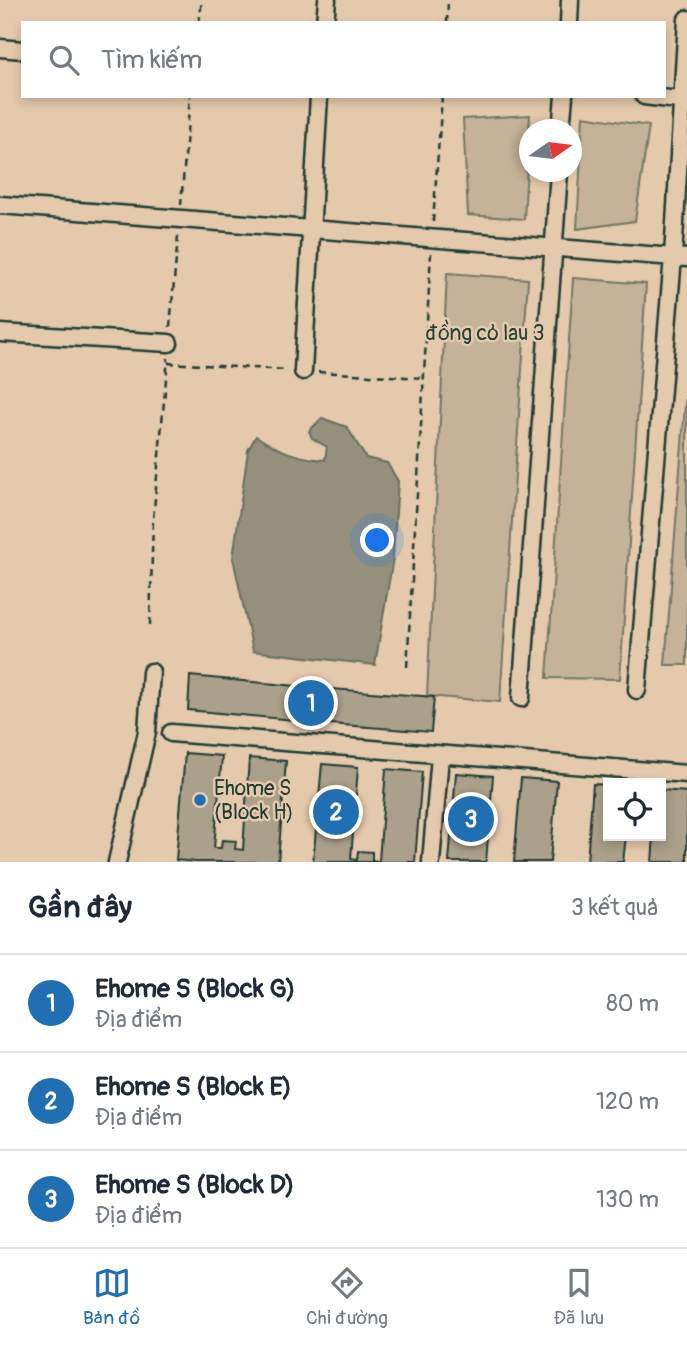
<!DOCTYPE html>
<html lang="vi">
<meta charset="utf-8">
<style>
:root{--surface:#fff;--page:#f2f2f3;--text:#1f2937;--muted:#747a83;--line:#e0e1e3;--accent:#1f6fb2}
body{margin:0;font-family:Pangolin,sans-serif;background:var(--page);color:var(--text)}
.controls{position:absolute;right:21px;bottom:21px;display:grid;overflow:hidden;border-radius:0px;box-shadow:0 4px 10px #0003}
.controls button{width:63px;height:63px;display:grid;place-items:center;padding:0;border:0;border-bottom:2px solid var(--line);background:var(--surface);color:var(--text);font:35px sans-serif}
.compass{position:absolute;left:519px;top:119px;width:63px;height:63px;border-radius:50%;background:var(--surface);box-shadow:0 4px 10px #0003;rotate:76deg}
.you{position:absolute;left:378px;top:541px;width:24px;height:24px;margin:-18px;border:5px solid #fff;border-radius:50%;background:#1a73e8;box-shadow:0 0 0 10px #1a73e833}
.badge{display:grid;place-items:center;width:46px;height:46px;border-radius:50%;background:var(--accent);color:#fff;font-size:23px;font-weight:700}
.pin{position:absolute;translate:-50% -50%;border:4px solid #fff;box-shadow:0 2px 7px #0006}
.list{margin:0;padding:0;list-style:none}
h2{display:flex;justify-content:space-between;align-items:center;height:91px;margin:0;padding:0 28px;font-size:30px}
h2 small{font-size:23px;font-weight:400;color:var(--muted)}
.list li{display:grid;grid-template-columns:46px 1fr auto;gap:21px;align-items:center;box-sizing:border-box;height:98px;padding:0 28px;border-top:2px solid var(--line)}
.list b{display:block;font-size:26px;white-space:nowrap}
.list p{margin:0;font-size:23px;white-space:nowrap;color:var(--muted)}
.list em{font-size:23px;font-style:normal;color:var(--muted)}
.icon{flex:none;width:38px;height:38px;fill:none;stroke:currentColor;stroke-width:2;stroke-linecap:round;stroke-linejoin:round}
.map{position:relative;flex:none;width:687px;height:862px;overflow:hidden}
.search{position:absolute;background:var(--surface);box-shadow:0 4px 10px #0003;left:21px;right:21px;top:21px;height:77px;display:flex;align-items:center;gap:18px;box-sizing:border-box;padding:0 24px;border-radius:0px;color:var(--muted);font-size:26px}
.sheet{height:385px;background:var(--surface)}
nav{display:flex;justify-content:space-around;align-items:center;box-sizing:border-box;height:98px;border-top:2px solid var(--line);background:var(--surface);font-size:19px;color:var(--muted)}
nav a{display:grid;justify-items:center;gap:4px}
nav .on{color:var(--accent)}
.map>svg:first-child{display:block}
</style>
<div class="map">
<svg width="687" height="862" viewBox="0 0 687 862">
<rect width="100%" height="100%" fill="#e5c9ac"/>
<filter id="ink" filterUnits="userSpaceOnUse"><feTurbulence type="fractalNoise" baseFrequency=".0143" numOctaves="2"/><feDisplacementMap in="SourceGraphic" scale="14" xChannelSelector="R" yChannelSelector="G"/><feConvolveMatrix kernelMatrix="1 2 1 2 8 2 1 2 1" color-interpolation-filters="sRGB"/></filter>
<g filter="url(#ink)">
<path fill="#c4b299" stroke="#727866" stroke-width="2" d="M 530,115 L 524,219 L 468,215 L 463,119 Z
M 583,116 L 649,126 L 635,221 L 577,229 Z
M 447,273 L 528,279 L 500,702 L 427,696 Z
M 573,278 L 646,284 L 620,679 L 547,678 Z
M 687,379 L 687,665 L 665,665 Z"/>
<path fill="#95907b" stroke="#666f5f" stroke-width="2" d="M 322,418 L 347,427 L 366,458 L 387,463 L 398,481 L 393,558 L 375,665 L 253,651 L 233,558 L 248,450 L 256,436 C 279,451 298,458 325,460 L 327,447 L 312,438 L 309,431 Z"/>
<path fill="#aba089" stroke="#1f3d34" stroke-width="2" d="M 190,676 L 307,687 L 306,695 L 320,695 L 320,688 L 434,697 L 431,732 L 318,723 L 319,714 L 304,714 L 304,721 L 188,710 Z
M 185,753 L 222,756 L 214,848 L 221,848 L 222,840 L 236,841 L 235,849 L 243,850 L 249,758 L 286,761 L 278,862 L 196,862 L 176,860 Z
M 322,764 L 358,767 L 351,859 L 357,860 L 358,851 L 372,852 L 372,861 L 379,861 L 386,769 L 422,772 L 415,862 L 313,862 Z
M 456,773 L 493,776 L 486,862 L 449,862 Z
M 521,778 L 557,781 L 550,862 L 514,862 Z
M 593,784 L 608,785 L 608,836 L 626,836 L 623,862 L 587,862 Z
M 661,790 L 687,792 L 687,862 L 652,862 L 654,836 L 661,836 Z"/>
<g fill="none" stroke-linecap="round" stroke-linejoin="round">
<g stroke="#1f3d34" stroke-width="21">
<path id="minor" d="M 325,23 L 327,0
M 569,23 L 570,0
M 0,48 L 23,50
M 644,96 L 687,101
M 561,130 L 564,96
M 0,205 L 687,258
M 0,333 L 169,343
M 303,371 L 319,96
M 637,690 L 673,257 L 687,19
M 521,698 L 559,172
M 171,733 L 687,774
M 117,862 L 147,732 L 151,672
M 431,862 L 440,756"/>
</g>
<path stroke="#1f3d34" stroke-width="2.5" stroke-dasharray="7 5" stroke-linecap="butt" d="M 199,23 L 202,0
M 447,23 L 448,0
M 181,205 L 190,96
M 433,222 L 442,96
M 170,327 L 178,236
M 168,363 L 287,370
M 318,372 L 423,378
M 150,625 L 153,520 L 168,358
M 407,667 L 431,253"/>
<use href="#minor" stroke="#e5c9ac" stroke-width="16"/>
</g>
</g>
<circle fill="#1f6fb2" stroke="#e5c9ac" stroke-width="2.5" cx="200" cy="800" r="7"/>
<g text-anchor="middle" stroke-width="5" stroke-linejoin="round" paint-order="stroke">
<g font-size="21" fill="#274339" stroke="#e5c9ac">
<text x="485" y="340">đồng cỏ lau 3</text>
</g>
<g font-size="21" fill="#1f3d34" stroke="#e5c9ac" text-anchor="start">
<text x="214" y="795">Ehome S<tspan x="214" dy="24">(Block H)</tspan></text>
</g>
</g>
</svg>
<div class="controls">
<button><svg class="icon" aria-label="locate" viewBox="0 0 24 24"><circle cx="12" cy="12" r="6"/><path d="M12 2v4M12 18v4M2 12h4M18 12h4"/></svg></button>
</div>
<svg class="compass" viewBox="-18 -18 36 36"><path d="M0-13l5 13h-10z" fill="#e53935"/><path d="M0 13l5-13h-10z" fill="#747a83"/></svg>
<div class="you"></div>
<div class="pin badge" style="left:311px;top:703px">1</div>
<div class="pin badge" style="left:336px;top:812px">2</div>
<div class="pin badge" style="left:471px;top:819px">3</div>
<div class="search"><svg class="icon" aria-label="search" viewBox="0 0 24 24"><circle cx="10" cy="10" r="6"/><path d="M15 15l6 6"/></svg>Tìm kiếm</div>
</div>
<section class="sheet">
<h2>Gần đây<small>3 kết quả</small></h2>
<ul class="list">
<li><span class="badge">1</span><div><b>Ehome S (Block G)</b><p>Địa điểm</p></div><em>80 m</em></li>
<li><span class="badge">2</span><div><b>Ehome S (Block E)</b><p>Địa điểm</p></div><em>120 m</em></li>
<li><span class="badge">3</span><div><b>Ehome S (Block D)</b><p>Địa điểm</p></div><em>130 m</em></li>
</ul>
</section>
<nav>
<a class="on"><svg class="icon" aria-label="map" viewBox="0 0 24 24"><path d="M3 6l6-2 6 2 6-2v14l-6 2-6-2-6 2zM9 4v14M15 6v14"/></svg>Bản đồ</a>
<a><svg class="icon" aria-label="directions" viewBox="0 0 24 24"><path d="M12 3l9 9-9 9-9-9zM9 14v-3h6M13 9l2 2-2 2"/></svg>Chỉ đường</a>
<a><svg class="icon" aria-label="saved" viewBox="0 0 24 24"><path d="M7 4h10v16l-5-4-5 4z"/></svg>Đã lưu</a>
</nav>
